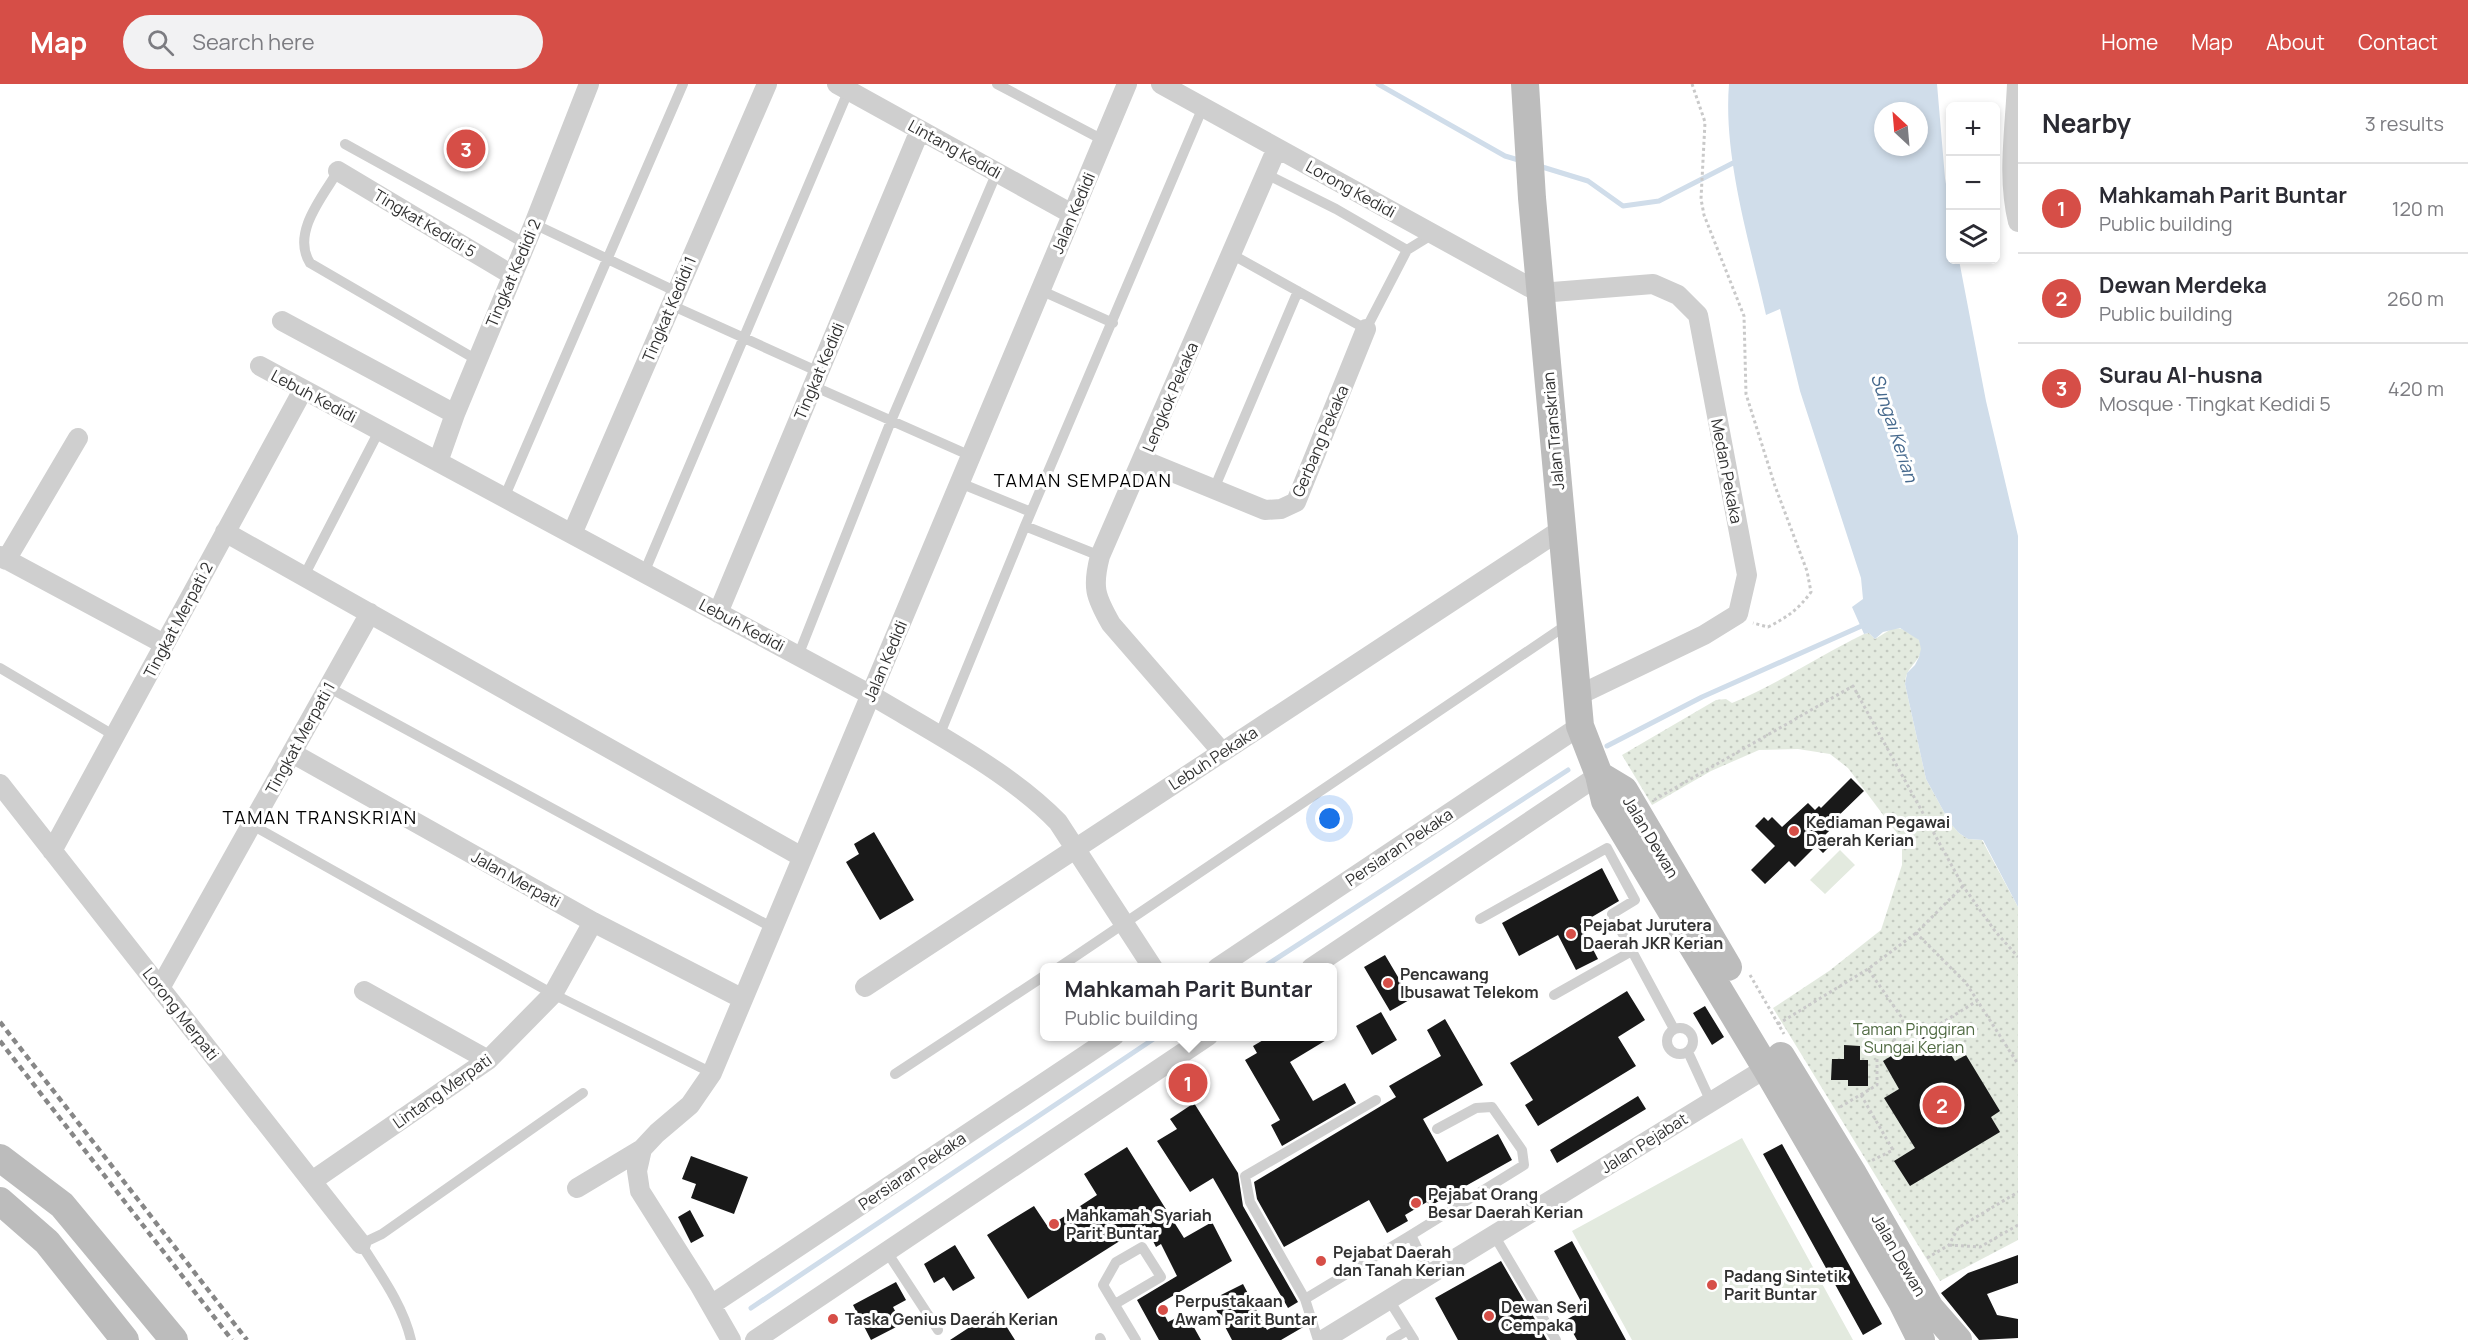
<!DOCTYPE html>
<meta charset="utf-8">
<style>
:root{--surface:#fff;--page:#f2f2f3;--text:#2b2b33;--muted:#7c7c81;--line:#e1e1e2;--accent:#d64e47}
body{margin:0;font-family:Manrope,sans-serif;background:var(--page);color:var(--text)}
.controls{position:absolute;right:18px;top:18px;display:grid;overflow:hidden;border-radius:9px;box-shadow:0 3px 9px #0003}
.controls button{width:54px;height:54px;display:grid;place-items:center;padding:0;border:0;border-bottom:2px solid var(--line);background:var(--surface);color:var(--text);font:30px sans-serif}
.compass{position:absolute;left:1874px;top:18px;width:54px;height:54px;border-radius:50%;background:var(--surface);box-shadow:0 3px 9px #0003;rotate:334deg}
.you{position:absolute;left:1330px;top:735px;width:21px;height:21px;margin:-15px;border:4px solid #fff;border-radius:50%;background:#1a73e8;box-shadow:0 0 0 9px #1a73e833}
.badge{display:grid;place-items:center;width:39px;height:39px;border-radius:50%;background:var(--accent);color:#fff;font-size:20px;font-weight:700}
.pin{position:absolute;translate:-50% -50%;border:3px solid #fff;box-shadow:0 2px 6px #0006}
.popup{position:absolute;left:1040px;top:879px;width:297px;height:78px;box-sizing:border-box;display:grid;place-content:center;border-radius:9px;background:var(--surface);filter:drop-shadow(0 2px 4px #0005);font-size:20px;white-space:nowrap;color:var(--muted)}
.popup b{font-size:22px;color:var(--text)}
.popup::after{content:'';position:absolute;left:50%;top:100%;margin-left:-12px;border:12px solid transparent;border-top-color:var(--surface)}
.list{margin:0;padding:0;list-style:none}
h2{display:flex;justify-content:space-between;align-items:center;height:78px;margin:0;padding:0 24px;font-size:26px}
h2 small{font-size:20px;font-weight:400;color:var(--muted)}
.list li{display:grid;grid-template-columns:39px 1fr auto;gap:18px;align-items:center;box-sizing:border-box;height:90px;padding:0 24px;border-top:2px solid var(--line)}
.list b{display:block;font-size:22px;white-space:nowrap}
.list p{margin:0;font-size:20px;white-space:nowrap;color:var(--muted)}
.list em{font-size:20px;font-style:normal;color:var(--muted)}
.icon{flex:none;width:33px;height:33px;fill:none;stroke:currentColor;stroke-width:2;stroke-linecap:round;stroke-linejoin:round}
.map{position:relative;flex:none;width:2018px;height:1256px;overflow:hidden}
header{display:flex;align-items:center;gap:36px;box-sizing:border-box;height:84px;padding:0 30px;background:var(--accent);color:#fff}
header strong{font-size:28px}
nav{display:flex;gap:33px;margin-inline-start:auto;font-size:21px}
.search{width:420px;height:54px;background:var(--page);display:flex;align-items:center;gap:15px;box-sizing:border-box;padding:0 21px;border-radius:33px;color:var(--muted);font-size:22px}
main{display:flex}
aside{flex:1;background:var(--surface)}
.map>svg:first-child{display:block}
</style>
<header>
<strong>Map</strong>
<div class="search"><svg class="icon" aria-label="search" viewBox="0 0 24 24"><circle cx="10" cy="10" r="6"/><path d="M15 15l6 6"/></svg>Search here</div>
<nav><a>Home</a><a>Map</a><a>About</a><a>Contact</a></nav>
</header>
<main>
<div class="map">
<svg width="2018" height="1256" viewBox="0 0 2018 1256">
<defs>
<pattern id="park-dots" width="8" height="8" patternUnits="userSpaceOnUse" patternTransform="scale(1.5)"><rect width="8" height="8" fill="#e3eadf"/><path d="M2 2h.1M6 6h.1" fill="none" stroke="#c3c9c0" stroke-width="1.8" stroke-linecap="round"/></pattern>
</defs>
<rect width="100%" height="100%" fill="#fff"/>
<path fill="url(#park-dots)" d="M 1893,544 C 1902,544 1908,547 1915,552 C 1933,566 1911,579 1907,590 C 1905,593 1906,597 1905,600 L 1926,695 L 1950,739 L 1959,749 L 1968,755 L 1982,756 L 2018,823 L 2018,1156 L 1940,1197 L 1773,924 L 1829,887 L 1881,846 L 1902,781 L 1902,756 L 1848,684 L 1830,670 L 1798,665 L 1759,666 L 1711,687 L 1652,721 L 1622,671 L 1716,616 L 1726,615 L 1732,619 C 1778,600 1819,572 1864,550 L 1869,549 L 1875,555 Z"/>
<path fill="#e3eadf" d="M 1840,766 L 1855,781 L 1825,810 L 1810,796 Z
M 1742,1054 L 1853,1256 L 1632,1256 L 1572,1147 Z"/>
<path fill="#d0ddea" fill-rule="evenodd" d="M 1729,0 L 1937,0 L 1945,94 L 1950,125 L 1950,176 L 1959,176 L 1986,317 L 2018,452 L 2018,823 L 1983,756 L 1968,755 L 1959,749 L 1950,739 L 1926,695 L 1905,600 L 1907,589 L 1915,581 L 1919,573 L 1921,565 L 1919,556 L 1900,544 L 1883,548 L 1875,555 L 1869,549 L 1864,550 L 1852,523 L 1863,515 L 1861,494 L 1800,307 L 1780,225 L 1766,231 C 1750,159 1723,74 1729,0 ZM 1883,27 L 1919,27 L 1919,63 L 1883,63 Z"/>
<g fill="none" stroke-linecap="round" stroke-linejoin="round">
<path stroke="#d0ddea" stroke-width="5" d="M 1378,0 L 1505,72 L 1522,77
M 1539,82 L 1588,97 L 1623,122 L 1659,117 L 1733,79 L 1738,81
M 1607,662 L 1702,613 L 1866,540
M 1262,884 L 1568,686
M 751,1224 L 1158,952"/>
</g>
<path fill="#191919" d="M 1851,694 L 1864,707 L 1833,737 L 1836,740 L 1825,751 L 1833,759 L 1823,769 L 1816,762 L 1795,783 L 1789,777 L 1765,800 L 1751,786 L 1775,762 L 1755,742 L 1764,733 L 1768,737 L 1772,733 L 1782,743 L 1808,719 L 1815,726 L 1819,722 L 1821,724 Z
M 874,748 L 914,816 L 880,836 L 846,778 L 859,770 L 854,760 Z
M 1602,784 L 1619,817 L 1580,840 L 1598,875 L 1576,886 L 1558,851 L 1519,872 L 1502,839 Z
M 1385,871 L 1411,915 L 1390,927 L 1364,883 Z
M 1627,907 L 1645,936 L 1618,953 L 1636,982 L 1538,1042 L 1525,1021 L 1533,1016 L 1510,979 Z
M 1705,922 L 1724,953 L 1712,961 L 1693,929 Z
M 1381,928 L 1397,956 L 1372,971 L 1356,942 Z
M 1445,935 L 1483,1001 L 1423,1035 L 1447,1078 L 1498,1050 L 1512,1076 L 1430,1122 L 1427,1118 L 1405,1131 L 1408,1137 L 1387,1149 L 1369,1116 L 1284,1163 L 1257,1115 L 1254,1098 L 1396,1013 L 1389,1002 L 1441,972 L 1427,946 Z
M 1929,949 L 1941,970 L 1948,966 L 1955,977 L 1966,971 L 2000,1027 L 1991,1033 L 2000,1048 L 1910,1102 L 1894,1077 L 1915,1064 L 1884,1014 L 1899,1005 L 1883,977 Z
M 1270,952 L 1333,952 L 1290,978 L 1313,1017 L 1345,999 L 1356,1019 L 1282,1062 L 1271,1041 L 1280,1036 L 1245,976 L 1257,969 L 1253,962 Z
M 1844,961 L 1860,962 L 1860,976 L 1868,976 L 1868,1002 L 1848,1002 L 1848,996 L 1831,996 L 1832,975 L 1844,975 Z
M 1638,1012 L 1646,1025 L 1557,1079 L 1550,1066 Z
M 1194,1019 L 1238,1089 L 1243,1122 L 1298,1218 L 1288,1224 L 1213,1094 L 1190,1108 L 1157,1057 L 1177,1045 L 1170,1035 Z
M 1782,1060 L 1882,1240 L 1863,1251 L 1763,1070 Z
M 1127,1063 L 1184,1154 L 1212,1138 L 1232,1177 L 1159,1220 L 1168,1238 L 1186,1229 L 1201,1256 L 1159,1256 L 1137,1216 L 1177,1192 L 1161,1160 L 1156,1163 L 1145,1141 L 1028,1215 L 987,1151 L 1034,1122 L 1048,1143 L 1097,1111 L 1084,1090 Z
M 691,1072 L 748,1093 L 734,1130 L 691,1114 L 696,1100 L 682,1095 Z
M 690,1126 L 704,1152 L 691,1159 L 678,1133 Z
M 1572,1157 L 1626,1256 L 1577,1256 L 1566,1236 L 1585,1225 L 1554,1167 Z
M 955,1161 L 975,1194 L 953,1207 L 944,1193 L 934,1199 L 924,1180 Z
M 2018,1171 L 2018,1199 L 1987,1210 L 1997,1231 L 2018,1235 L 2018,1254 L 1979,1256 L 1941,1209 L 1968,1189 Z
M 1501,1177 L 1547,1256 L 1458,1256 L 1435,1214 Z
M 896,1198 L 906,1216 L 893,1223 L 902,1240 L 871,1256 L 853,1221 Z
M 1243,1200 L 1267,1246 L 1297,1229 L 1305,1242 L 1281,1256 L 1232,1256 L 1211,1216 Z
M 996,1226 L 1015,1256 L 950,1256 L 973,1241 L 970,1237 L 982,1230 L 984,1234 Z"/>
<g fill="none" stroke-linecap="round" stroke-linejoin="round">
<path stroke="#c9c9c9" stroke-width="3" stroke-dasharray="3 3" stroke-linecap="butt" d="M 1692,0 L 1705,38 L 1701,115 L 1704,131 L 1744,232 L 1746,310 L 1775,402 L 1807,487 L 1811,508 C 1799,525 1786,534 1768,543 L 1753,539
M 1654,716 L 1853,602 L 1963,802 L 1995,847 L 2018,873
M 1963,802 L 1916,849 L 1966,899 L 2018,980
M 1750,891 L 1784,950
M 1778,940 L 1868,885 L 1916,849
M 1905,948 L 1940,940 L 1977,917
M 1861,1011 L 1893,1066 L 1871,1077
M 1840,1023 L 1877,1001 L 1877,968 L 1905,948 L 1902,934 L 1868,885
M 1949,1161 L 1980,1163 L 2018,1141
M 1927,1174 L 1949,1161 L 1958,1144 L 2018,1108"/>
<path stroke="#cfcfcf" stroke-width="10" d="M 997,0 L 1103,56
M 345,60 L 526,160
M 338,87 C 323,112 291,149 310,179 L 477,276
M 1266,90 L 1336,125 L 1407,166 L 1433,150
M 534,140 L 677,208
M 1231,170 L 1366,245 L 1407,166
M 1040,206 L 1113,239
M 671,221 L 819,288
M 813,302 L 971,372
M 960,399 L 1031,428
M 1214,405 L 1298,207
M 504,414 L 683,0
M 1025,442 L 1100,472
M 644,489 L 850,3
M 304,492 L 379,347
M 798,572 L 891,337 L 997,88
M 0,584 L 115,652
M 328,603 L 773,844
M 939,652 L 1025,442 L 1203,23
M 252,741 L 553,910 L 712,989
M 1480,835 L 1607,764 L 1635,816 L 1612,830 L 1674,945
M 1058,884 L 1568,540
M 1554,911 L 1632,867
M1667 957a13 13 0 1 1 26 0a13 13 0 1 1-26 0Z
M 1688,968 L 1711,1018
M 895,990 L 1044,892
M 1411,1151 L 1524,1081 L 1522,1066 L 1492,1023 L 1476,1024 L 1437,1045
M 1494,1151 L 1556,1256
M 887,1168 L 938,1246
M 1305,1215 L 1411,1151 L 1430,1191
M 1389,1216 L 1414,1256
M 1115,1220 L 1161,1193 L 1142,1163 L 1116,1178 L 1103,1201 L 1136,1256
M 1100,1254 L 1101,1256
M 411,1256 C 403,1221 380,1190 361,1160 L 382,1150 L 583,1009
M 1318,1256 L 1305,1215 L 1250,1118 L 1245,1092 L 1376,1016
M 1391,1256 L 1408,1246"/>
<path stroke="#cfcfcf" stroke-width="20" d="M 837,0 L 1072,130
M 1161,0 L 1540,209 L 1653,200 L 1678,211 L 1698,231 L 1747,491 L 1738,530 L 1704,551 L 1577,612
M 2017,0 C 2015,46 2007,93 2018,138
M 338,87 L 512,191
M 282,237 L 455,330
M 260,282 L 871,611 C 931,647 1010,688 1058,738 L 1153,884
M 1143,376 L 1265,426 L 1281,425 L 1296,418 L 1366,245
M 438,378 L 455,330 L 534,140 L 589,0
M 225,448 L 802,773
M 572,450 L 767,0
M 0,472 L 164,560
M 6,476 L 78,354
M 718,529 L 920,46
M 1222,668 L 1111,540 C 1095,512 1092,503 1100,472 L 1277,64
M 292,669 L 593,838 L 743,915
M 0,700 L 361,1160
M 52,767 L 303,306
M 1217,884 L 1580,642
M 1311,884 L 1599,691
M 865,903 L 1562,445
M 160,904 L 370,529
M 364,907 L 488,976
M 642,1065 L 637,1087 L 640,1107 L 700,1202 L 731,1256
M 312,1097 L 488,976 L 553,910 L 593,838
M 577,1104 L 642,1065 L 657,1049 L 690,1021 L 712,989 L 1127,0
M 711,1221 L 1114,952
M 755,1256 L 1208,952
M 1323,1256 L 1776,978"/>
<path stroke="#bcbcbc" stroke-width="28" d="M 1525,0 L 1532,114 L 1580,642 L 1599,691 L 1605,717 L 1766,984 L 1902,1218 L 1921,1256
M 1599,691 L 1624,706 L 1728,883
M 1781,972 L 1852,1088 L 1930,1224 L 1958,1256
M 0,1074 L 62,1121 L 174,1256
M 0,1117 L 47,1158 L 125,1256"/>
<path stroke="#878787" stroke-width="4.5" stroke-dasharray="6 4.5" stroke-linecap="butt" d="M 0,938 L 247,1256
M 0,957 L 232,1256"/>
</g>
<g fill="#d64e47" stroke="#fff" stroke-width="2">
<circle cx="1794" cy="747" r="6"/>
<circle cx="1571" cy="850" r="6"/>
<circle cx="1388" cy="899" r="6"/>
<circle cx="1416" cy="1119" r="6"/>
<circle cx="1054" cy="1140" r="6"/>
<circle cx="1321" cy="1177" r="6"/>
<circle cx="1712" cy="1201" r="6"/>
<circle cx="1163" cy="1226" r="6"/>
<circle cx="1489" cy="1232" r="6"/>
<circle cx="833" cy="1235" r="6"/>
</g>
<g text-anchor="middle" stroke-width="6" stroke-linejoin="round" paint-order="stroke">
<g font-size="16" fill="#323232" stroke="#fff">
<text transform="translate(955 65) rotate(29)" y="6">Lintang Kedidi</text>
<text transform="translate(1351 105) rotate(29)" y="6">Lorong Kedidi</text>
<text transform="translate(1073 129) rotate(-67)" y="6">Jalan Kedidi</text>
<text transform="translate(425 139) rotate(31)" y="6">Tingkat Kedidi 5</text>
<text transform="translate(513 189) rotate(-67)" y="6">Tingkat Kedidi 2</text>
<text transform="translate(669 225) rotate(-67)" y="6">Tingkat Kedidi 1</text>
<text transform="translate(819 287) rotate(-67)" y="6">Tingkat Kedidi</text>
<text transform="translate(314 312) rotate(28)" y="6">Lebuh Kedidi</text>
<text transform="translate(1170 313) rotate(-67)" y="6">Lengkok Pekaka</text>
<text transform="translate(1553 347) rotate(-95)" y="6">Jalan Transkrian</text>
<text transform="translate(1320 357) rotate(-67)" y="6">Gerbang Pekaka</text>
<text transform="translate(1727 387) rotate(79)" y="6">Medan Pekaka</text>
<text transform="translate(178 536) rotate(-62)" y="6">Tingkat Merpati 2</text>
<text transform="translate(742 541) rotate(28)" y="6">Lebuh Kedidi</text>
<text transform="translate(885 577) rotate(-67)" y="6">Jalan Kedidi</text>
<text transform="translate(300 654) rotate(-61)" y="6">Tingkat Merpati 1</text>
<text transform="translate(1213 674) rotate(-33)" y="6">Lebuh Pekaka</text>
<text transform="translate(1651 753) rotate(59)" y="6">Jalan Dewan</text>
<text transform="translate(1399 763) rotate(-34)" y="6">Persiaran Pekaka</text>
<text transform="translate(516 795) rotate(29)" y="6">Jalan Merpati</text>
<text transform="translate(181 930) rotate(52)" y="6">Lorong Merpati</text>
<text transform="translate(442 1007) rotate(-35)" y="6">Lintang Merpati</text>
<text transform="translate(1644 1059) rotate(-32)" y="6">Jalan Pejabat</text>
<text transform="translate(912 1087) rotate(-34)" y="6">Persiaran Pekaka</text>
<text transform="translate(1899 1171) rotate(60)" y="6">Jalan Dewan</text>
</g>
<g font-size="16" font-weight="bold" fill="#323232" stroke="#fff" text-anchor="start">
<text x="1806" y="744">Kediaman Pegawai<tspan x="1806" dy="18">Daerah Kerian</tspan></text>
<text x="1583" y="847">Pejabat Jurutera<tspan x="1583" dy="18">Daerah JKR Kerian</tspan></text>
<text x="1400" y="896">Pencawang<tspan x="1400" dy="18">Ibusawat Telekom</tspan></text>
<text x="1428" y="1116">Pejabat Orang<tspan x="1428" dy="18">Besar Daerah Kerian</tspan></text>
<text x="1066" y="1137">Mahkamah Syariah<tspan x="1066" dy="18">Parit Buntar</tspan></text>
<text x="1333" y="1174">Pejabat Daerah<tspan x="1333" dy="18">dan Tanah Kerian</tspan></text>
<text x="1724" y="1198">Padang Sintetik<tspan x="1724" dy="18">Parit Buntar</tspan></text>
<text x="1175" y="1223">Perpustakaan<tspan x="1175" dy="18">Awam Parit Buntar</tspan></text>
<text x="1501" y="1229">Dewan Seri<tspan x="1501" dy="18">Cempaka</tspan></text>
<text x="845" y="1241">Taska Genius Daerah Kerian</text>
</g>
<g font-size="16" fill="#506a42" stroke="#fff">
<text x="1914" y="951">Taman Pinggiran<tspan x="1914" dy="18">Sungai Kerian</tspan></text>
</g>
<g font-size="18" font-style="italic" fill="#46698d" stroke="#fff">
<text transform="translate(1894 344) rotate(72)" y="6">Sungai Kerian</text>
</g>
<g font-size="18" letter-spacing="1.5" fill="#000" stroke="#fff">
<text x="1083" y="403">TAMAN SEMPADAN</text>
<text x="320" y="740">TAMAN TRANSKRIAN</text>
</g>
</g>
</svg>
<div class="controls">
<button>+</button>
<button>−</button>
<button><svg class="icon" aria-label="layers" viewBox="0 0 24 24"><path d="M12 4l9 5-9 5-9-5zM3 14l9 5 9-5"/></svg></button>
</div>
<svg class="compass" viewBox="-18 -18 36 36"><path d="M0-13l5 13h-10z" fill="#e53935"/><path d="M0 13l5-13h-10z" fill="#7c7c81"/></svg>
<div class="you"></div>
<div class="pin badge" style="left:1188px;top:999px">1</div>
<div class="popup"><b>Mahkamah Parit Buntar</b>Public building</div>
<div class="pin badge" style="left:1942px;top:1021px">2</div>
<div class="pin badge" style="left:466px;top:65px">3</div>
</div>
<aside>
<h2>Nearby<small>3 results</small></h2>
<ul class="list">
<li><span class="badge">1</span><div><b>Mahkamah Parit Buntar</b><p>Public building</p></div><em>120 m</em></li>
<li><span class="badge">2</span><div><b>Dewan Merdeka</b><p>Public building</p></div><em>260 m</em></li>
<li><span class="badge">3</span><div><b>Surau Al-husna</b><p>Mosque · Tingkat Kedidi 5</p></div><em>420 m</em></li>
</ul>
</aside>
</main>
